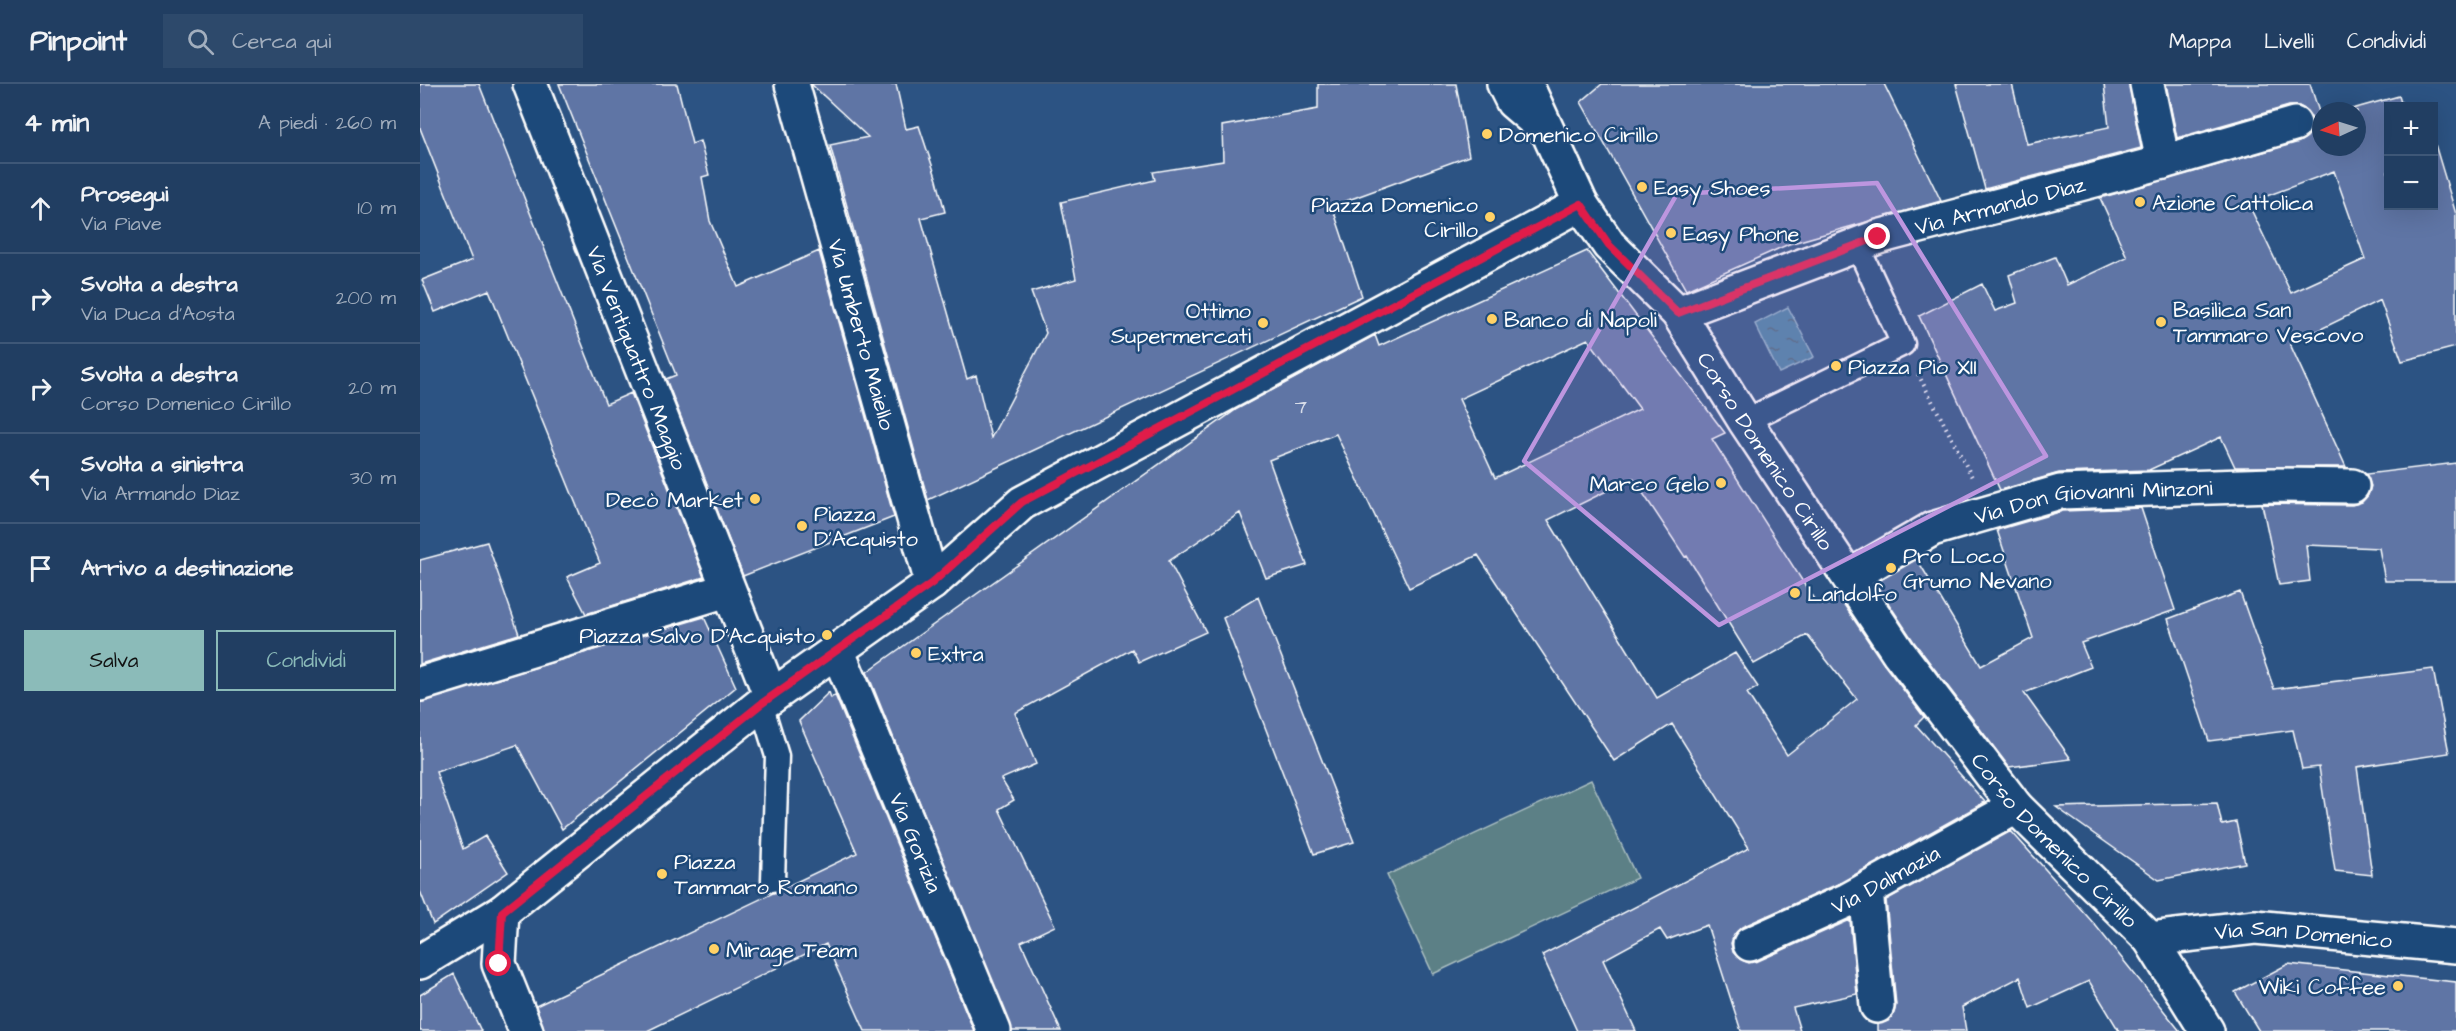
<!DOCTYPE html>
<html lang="it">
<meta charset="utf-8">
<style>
:root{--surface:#213e62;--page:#2d496b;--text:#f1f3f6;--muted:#a2aebe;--line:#3e5777;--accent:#8bbbb9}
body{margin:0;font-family:"Architects Daughter",sans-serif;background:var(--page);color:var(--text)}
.controls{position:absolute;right:18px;top:18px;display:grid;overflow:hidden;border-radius:0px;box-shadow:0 6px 24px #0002}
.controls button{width:54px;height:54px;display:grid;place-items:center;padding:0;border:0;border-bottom:2px solid var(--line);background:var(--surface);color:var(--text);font:30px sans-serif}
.compass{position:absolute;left:1892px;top:18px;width:54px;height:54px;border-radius:50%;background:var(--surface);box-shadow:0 6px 24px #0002;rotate:266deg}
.stop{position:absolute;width:18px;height:18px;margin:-14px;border:4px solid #e11d48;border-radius:50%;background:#fff}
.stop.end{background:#e11d48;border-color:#fff;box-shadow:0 2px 6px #0008}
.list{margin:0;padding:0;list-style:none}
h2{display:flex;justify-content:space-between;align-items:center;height:78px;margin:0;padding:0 24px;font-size:26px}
h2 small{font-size:20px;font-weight:400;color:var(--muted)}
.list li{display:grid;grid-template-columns:39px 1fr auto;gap:18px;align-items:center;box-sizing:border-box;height:90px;padding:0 24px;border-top:2px solid var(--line)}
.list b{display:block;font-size:22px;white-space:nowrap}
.list p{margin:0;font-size:20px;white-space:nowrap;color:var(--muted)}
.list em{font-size:20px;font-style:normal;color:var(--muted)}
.actions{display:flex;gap:12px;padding:18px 24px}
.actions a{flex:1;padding:14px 0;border:2px solid var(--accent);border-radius:0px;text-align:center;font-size:21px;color:var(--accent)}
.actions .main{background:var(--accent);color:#111}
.icon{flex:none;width:33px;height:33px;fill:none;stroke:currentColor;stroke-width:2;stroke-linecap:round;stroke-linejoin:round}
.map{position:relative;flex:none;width:2036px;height:947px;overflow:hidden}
header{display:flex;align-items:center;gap:36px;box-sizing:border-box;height:84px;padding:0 30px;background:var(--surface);border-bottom:2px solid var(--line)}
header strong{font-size:28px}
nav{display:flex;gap:33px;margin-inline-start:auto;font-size:21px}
.search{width:420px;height:54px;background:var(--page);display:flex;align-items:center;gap:15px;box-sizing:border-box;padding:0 21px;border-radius:0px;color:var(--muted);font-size:22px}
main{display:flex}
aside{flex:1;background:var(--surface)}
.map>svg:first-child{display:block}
</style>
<header>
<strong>Pinpoint</strong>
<div class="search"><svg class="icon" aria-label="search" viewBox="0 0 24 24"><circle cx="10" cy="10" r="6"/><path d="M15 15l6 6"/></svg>Cerca qui</div>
<nav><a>Mappa</a><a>Livelli</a><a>Condividi</a></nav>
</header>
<main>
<aside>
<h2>4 min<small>A piedi · 260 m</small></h2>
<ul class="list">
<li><svg class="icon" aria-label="ahead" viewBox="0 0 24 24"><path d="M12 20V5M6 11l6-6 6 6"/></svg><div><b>Prosegui</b><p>Via Piave</p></div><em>10 m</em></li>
<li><svg class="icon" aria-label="right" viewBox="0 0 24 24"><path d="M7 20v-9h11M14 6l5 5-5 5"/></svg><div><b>Svolta a destra</b><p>Via Duca d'Aosta</p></div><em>200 m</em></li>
<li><svg class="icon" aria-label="right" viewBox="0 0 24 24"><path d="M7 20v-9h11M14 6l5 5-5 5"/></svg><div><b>Svolta a destra</b><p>Corso Domenico Cirillo</p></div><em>20 m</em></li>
<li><svg class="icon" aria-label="left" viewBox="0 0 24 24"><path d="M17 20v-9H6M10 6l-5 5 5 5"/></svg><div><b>Svolta a sinistra</b><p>Via Armando Diaz</p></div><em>30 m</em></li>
<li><svg class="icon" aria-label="arrive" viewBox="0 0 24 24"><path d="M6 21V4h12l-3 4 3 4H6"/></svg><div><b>Arrivo a destinazione</b></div></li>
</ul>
<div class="actions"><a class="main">Salva</a><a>Condividi</a></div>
</aside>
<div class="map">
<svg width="2036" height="947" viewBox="0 0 2036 947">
<defs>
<pattern id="water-ripples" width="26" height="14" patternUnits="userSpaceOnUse" patternTransform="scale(1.5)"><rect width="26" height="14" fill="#467da2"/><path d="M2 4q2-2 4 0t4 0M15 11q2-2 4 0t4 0" fill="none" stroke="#496477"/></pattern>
</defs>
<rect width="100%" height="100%" fill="#2c5383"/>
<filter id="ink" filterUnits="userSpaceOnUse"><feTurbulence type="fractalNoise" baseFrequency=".0167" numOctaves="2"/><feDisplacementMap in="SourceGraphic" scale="12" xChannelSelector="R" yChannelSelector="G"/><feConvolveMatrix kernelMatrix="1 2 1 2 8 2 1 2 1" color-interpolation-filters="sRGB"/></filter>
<g filter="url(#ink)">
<path fill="#5b8086" stroke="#adc0c2" stroke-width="1.5" d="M 1171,696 L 1217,794 L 1013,890 L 967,791 Z"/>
<path fill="url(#water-ripples)" stroke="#90b1c7" stroke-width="1.5" d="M 1368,223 L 1394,273 L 1359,289 L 1335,240 Z"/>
<path fill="#5f75a5" stroke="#fff" stroke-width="1.5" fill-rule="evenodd" d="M 0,0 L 59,0 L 186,320 L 211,309 L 284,493 L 166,530 L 147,493 L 180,479 L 69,206 L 15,228 L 2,196 L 52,176 L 0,44 Z
M 139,0 L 257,0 L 272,60 L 280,57 L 289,91 L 282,93 L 290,137 L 318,203 L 399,167 L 474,433 L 323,492 L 246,295 L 256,291 Z
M 391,0 L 476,0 L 486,45 L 499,42 L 517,96 L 525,128 L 501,134 L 547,295 L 556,291 L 571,354 L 626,249 L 611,208 L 656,195 L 641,118 L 735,96 L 733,88 L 803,77 L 802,42 L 898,25 L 898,0 L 1036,0 L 1049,72 L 912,122 L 942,212 L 508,416 L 410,61 L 448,53 Z
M 1182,0 L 1464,0 L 1521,117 L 1369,160 L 1266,206 L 1161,18 Z
M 1536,0 L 1592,0 L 1607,60 L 1689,43 L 1684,0 L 1709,0 L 1721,64 L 1565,105 Z
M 1746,0 L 1890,0 L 1901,34 L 1901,63 L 1937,63 L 1937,27 L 1925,27 L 1979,12 L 1982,22 L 1968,22 L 1968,122 L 2013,122 L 2014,57 L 2036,130 L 2036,263 L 1982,277 L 1960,216 L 1870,260 L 1926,383 L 1815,383 L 1801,353 L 1729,386 L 1639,389 L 1580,406 L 1499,232 L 1562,200 L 1575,227 L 1597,219 L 1589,191 L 1635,173 L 1647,201 L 1707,173 L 1680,114 L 1879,58 L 1887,53 L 1892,45 L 1892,35 L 1887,27 L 1879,22 L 1869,22 L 1757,54 ZM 1914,87 L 1945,175 L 1871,209 L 1828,119 Z
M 1167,167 L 1305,349 L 1292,355 L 1397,520 L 1417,510 L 1463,579 L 1504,633 L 1496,641 L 1565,718 L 1420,799 L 1322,843 L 1315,850 L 1311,859 L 1313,868 L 1320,875 L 1329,879 L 1338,877 L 1430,836 L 1437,910 L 1373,924 L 1380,947 L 1321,947 L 1287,841 L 1247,856 L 1240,845 L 1183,876 L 1216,947 L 1157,947 L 1122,871 L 1329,764 L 1252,640 L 1194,677 L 1058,471 L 989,504 L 916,350 L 849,376 L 887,481 L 846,494 L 820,429 L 749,477 L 786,548 L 719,578 L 712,565 L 595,629 L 616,680 L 581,695 L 594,716 L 579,725 L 635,842 L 601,858 L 641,947 L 592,947 L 447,588 L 817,325 L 955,251 L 959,262 ZM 1168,255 L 1220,325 L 1075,394 L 1039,315 ZM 1213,394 L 1265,473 L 1267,472 L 1334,580 L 1387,551 L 1437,615 L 1367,671 L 1327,609 L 1338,603 L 1315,569 L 1237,614 L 1128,436 Z
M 2036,379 L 2036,497 L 1965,497 L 1959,464 L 1886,461 L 1890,497 L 1859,501 L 1842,420 L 1932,421 L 1942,418 L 1948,411 L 1951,402 L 1946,390 Z
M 1721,424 L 1755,526 L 1661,559 L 1671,583 L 1604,609 L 1651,675 L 1589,683 L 1494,558 L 1455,499 L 1497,475 L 1561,582 L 1613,554 L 1577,446 L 1643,427 Z
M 67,458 L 99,550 L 0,580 L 0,476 Z
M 1820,508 L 1854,605 L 2013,585 L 2029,669 L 1937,683 L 1952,791 L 1915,787 L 1899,683 L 1882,685 L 1873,646 L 1789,657 L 1748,535 Z
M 838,513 L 934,758 L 894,770 L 803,534 Z
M 284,533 L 316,603 L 142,745 L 97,661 L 16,688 L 43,765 L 65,752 L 88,788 L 13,840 L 0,807 L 0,618 Z
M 409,608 L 411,614 L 415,611 L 554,947 L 445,947 L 406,860 L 227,947 L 124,947 L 116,922 L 437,769 L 379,637 Z
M 1797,719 L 1802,741 L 1816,738 L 1825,779 L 1739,796 L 1636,723 Z
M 1591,747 L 1676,842 L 1760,947 L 1699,947 L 1669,897 L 1610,924 L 1600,893 L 1542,923 L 1546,947 L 1457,947 L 1457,940 L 1468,937 L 1474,929 L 1476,921 L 1466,816 Z
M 1868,880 L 2036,898 L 2036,947 L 1839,947 L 1815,908 Z
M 34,890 L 61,947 L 0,947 L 0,911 Z"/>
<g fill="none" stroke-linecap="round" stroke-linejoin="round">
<g stroke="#fff" stroke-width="27">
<path id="service" d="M 1325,337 L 1483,260 L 1437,161
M 341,620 L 357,672 L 353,796"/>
</g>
<g stroke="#fff" stroke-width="38">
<g id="minor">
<path id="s1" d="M 372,0 L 512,499"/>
<path d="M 1084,0 L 1093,18 L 1127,47"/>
<path d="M 1727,0 L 1743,78"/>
<path id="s2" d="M 1258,229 L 1458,153 L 1743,78 L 1874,40"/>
<path id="s3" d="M 1429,493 L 1512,445 L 1640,408 L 1853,401 L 1932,402"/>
<path id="s4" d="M 418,568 L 574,947"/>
<path d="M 0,600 L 307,506"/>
<path d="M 1446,806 L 1457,922"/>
<path d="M 82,828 L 79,880 L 106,947"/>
<path id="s5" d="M 1330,860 L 1428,816 L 1596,723"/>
</g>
</g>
<g stroke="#fff" stroke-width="38">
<g id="tertiary">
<path id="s6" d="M 110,0 L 351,613"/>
<path id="s7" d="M 1106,0 L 1161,120 L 1189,161 L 1258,229 L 1325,337 L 1479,569 L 1596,723 L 1730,855 L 1787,947"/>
<path id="s8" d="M 1730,855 L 1835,843 L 2036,862"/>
<path d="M 0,878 L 82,828 L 341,620 L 512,499 L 602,419 L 1161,120"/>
</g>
</g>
<path stroke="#fff" stroke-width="4" stroke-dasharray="1.5 4.5" stroke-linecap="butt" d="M 1498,290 L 1552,393"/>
<use href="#service" stroke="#1f4a7a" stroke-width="22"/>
<use href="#minor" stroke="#1f4a7a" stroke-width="33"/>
<use href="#tertiary" stroke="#1f4a7a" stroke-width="33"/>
</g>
</g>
<g fill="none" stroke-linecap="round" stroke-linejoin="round" filter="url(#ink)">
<path stroke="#e11d48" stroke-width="8" d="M 79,880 L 82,828 L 341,620 L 512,499 L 602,418 L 1161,120 L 1189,161 L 1258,229 L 1458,153"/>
</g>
<path fill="#bd96df" fill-opacity="0.2" stroke="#bd96df" stroke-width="4.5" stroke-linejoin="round" d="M 1457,99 L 1626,372 L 1299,541 L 1104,377 L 1257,110 Z"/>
<g fill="#ffd166" stroke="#1f4a7a" stroke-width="2">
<circle cx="1067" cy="50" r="6"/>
<circle cx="1222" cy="103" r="6"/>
<circle cx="1720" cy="118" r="6"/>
<circle cx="1070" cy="133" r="6"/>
<circle cx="1251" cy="149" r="6"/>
<circle cx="1072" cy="235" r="6"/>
<circle cx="1741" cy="238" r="6"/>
<circle cx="843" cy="239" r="6"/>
<circle cx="1416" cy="282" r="6"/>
<circle cx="1301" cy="399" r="6"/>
<circle cx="335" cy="415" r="6"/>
<circle cx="382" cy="442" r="6"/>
<circle cx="1471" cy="484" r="6"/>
<circle cx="1375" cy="509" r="6"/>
<circle cx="407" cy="551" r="6"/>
<circle cx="496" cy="569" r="6"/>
<circle cx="242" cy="790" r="6"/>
<circle cx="294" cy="865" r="6"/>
<circle cx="1978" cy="902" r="6"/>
</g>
<g text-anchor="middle" stroke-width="5" stroke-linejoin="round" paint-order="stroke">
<g font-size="20" fill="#d7dce8">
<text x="881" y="329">7</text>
</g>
<g font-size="22" fill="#fff" stroke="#1f4a7a" text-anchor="start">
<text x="1079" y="58">Domenico Cirillo</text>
<text x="1234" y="111">Easy Shoes</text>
<text x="1732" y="126">Azione Cattolica</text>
<text x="1058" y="128" text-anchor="end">Piazza Domenico<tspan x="1058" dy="25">Cirillo</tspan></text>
<text x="1263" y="157">Easy Phone</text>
<text x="1753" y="233">Basilica San<tspan x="1753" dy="25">Tammaro Vescovo</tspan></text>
<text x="831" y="234" text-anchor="end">Ottimo<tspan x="831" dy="25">Supermercati</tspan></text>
<text x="1084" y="243">Banco di Napoli</text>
<text x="1428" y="290">Piazza Pio XII</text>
<text x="1289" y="407" text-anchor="end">Marco Gelo</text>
<text x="323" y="423" text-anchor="end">Decò Market</text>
<text x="394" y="437">Piazza<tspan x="394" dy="25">D'Acquisto</tspan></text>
<text x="1483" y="479">Pro Loco<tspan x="1483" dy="25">Grumo Nevano</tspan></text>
<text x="1387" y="517">Landolfo</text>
<text x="395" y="559" text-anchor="end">Piazza Salvo D'Acquisto</text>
<text x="508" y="577">Extra</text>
<text x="254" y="785">Piazza<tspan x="254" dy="25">Tammaro Romano</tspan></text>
<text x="306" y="873">Mirage Team</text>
<text x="1966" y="910" text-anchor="end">Wiki Coffee</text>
</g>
<g font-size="22" fill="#fff" stroke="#1f4a7a">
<text dy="8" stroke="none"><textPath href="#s2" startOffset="340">Via Armando Diaz</textPath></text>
<text dy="8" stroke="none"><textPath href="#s1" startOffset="260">Via Umberto Maiello</textPath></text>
<text dy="8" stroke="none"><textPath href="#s6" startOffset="294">Via Ventiquattro Maggio</textPath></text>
<text dy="8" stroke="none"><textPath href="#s7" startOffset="442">Corso Domenico Cirillo</textPath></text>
<text dy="8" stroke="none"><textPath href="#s3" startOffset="261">Via Don Giovanni Minzoni</textPath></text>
<text dy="8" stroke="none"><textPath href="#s7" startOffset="928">Corso Domenico Cirillo</textPath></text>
<text dy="8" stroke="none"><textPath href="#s4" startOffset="206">Via Gorizia</textPath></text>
<text dy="8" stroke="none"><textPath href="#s5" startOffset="150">Via Dalmazia</textPath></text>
<text dy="8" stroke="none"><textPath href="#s8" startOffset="154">Via San Domenico</textPath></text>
</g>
</g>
</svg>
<div class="controls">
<button>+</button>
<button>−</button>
</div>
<svg class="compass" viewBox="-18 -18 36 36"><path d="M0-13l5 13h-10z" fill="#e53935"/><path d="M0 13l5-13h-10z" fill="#a2aebe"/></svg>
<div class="stop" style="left:79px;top:880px"></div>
<div class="stop end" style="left:1458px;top:153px"></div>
</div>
</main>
